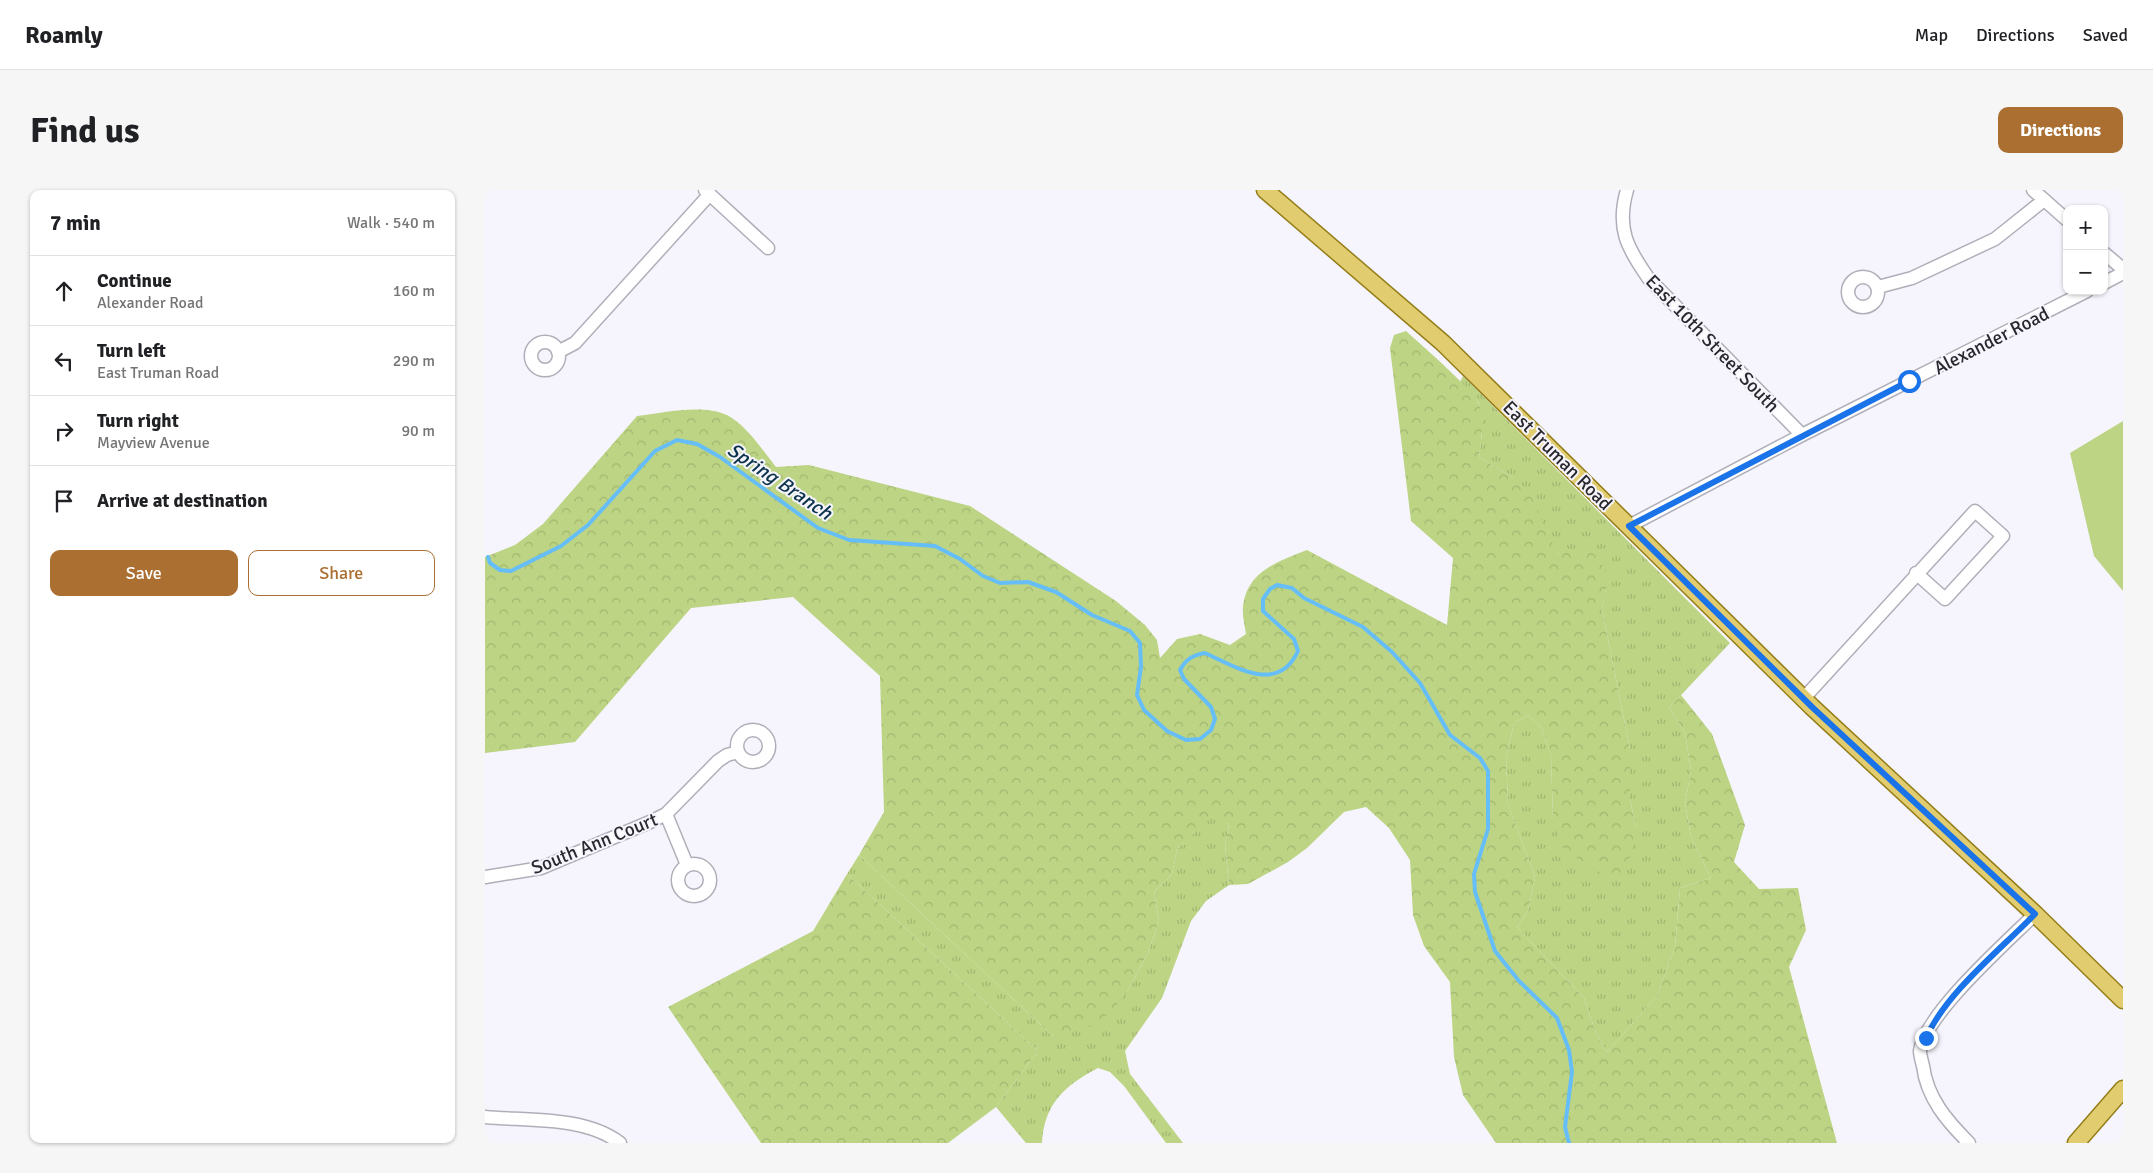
<!DOCTYPE html>
<meta charset="utf-8">
<style>
:root{--surface:#fff;--page:#f6f6f6;--text:#202124;--muted:#757577;--line:#e0e0e0;--accent:#aa6f31}
body{margin:0;font-family:Signika,sans-serif;background:var(--page);color:var(--text)}
.controls{position:absolute;right:15px;top:15px;display:grid;overflow:hidden;border-radius:10px;box-shadow:0 1px 4px #0004}
.controls button{width:45px;height:45px;display:grid;place-items:center;padding:0;border:0;border-bottom:1px solid var(--line);background:var(--surface);color:var(--text);font:25px sans-serif}
.stop{position:absolute;width:15px;height:15px;margin:-11px;border:4px solid #1a73e8;border-radius:50%;background:#fff}
.stop.end{background:#1a73e8;border-color:#fff;box-shadow:0 1px 5px #0008}
.list{margin:0;padding:0;list-style:none}
h2{display:flex;justify-content:space-between;align-items:center;height:65px;margin:0;padding:0 20px;font-size:21px}
h2 small{font-size:16px;font-weight:400;color:var(--muted)}
.list li{display:grid;grid-template-columns:32px 1fr auto;gap:15px;align-items:center;box-sizing:border-box;height:70px;padding:0 20px;border-top:1px solid var(--line)}
.list b{display:block;font-size:19px;white-space:nowrap}
.list p{margin:0;font-size:16px;white-space:nowrap;color:var(--muted)}
.list em{font-size:16px;font-style:normal;color:var(--muted)}
.actions{display:flex;gap:10px;padding:15px 20px}
.actions a{flex:1;padding:11px 0;border:1px solid var(--accent);border-radius:10px;text-align:center;font-size:18px;color:var(--accent)}
.actions .main{background:var(--accent);color:#fff}
.icon{flex:none;width:28px;height:28px;fill:none;stroke:currentColor;stroke-width:2;stroke-linecap:round;stroke-linejoin:round}
.map{position:relative;flex:none;width:1638px;height:953px;overflow:hidden;border-radius:10px}
header{display:flex;align-items:center;gap:30px;box-sizing:border-box;height:70px;padding:0 25px;background:var(--surface);border-bottom:1px solid var(--line)}
header strong{font-size:24px}
nav{display:flex;gap:28px;margin-inline-start:auto;font-size:18px}
.intro{display:flex;align-items:center;justify-content:space-between;box-sizing:border-box;height:120px;padding:0 30px}
h1{margin:0;font-size:35px}
.button{padding:12px 22px;border-radius:10px;background:var(--accent);color:#fff;font-size:18px;font-weight:700}
main{display:flex;gap:30px;padding:0 30px}
aside{flex:1;background:var(--surface);border-radius:10px;box-shadow:0 1px 4px #0004}
.map>svg:first-child{display:block}
</style>
<header>
<strong>Roamly</strong>
<nav><a>Map</a><a>Directions</a><a>Saved</a></nav>
</header>
<div class="intro"><h1>Find us</h1><a class="button">Directions</a></div>
<main>
<aside>
<h2>7 min<small>Walk · 540 m</small></h2>
<ul class="list">
<li><svg class="icon" aria-label="ahead" viewBox="0 0 24 24"><path d="M12 20V5M6 11l6-6 6 6"/></svg><div><b>Continue</b><p>Alexander Road</p></div><em>160 m</em></li>
<li><svg class="icon" aria-label="left" viewBox="0 0 24 24"><path d="M17 20v-9H6M10 6l-5 5 5 5"/></svg><div><b>Turn left</b><p>East Truman Road</p></div><em>290 m</em></li>
<li><svg class="icon" aria-label="right" viewBox="0 0 24 24"><path d="M7 20v-9h11M14 6l5 5-5 5"/></svg><div><b>Turn right</b><p>Mayview Avenue</p></div><em>90 m</em></li>
<li><svg class="icon" aria-label="arrive" viewBox="0 0 24 24"><path d="M6 21V4h12l-3 4 3 4H6"/></svg><div><b>Arrive at destination</b></div></li>
</ul>
<div class="actions"><a class="main">Save</a><a>Share</a></div>
</aside>
<div class="map">
<svg width="1638" height="953" viewBox="0 0 1638 953">
<defs>
<pattern id="grass-tufts" width="24" height="20" patternUnits="userSpaceOnUse" patternTransform="scale(1.25)"><rect width="24" height="20" fill="#bcd483"/><path d="M3 7l-1-3M5 7V3M7 7l1-3M15 17l-1-3M17 17v-4M19 17l1-3" fill="none" stroke="#a2b671"/></pattern>
<pattern id="forest-crowns" width="20" height="18" patternUnits="userSpaceOnUse" patternTransform="scale(1.25)"><rect width="20" height="18" fill="#bcd483"/><path d="M2 6a3 3 0 1 1 6 0M12 15a3 3 0 1 1 6 0" fill="none" stroke="#a2b671"/></pattern>
</defs>
<rect width="100%" height="100%" fill="#f6f5fe"/>
<path fill="url(#grass-tufts)" d="M 978,186 L 1245,453 L 1184,518 L 1200,543 L 1206,581 L 1200,613 L 1206,647 L 1226,688 L 1195,698 L 1190,757 L 1172,806 L 1122,862 L 1111,843 L 1099,808 L 1032,737 L 1043,721 L 1050,687 L 1023,614 L 1021,568 L 1029,533 L 1043,525 L 1057,538 L 1066,566 L 1068,629 L 1151,639 L 1145,609 L 1145,559 L 1117,419 L 1121,398 L 1074,365 L 1028,288 L 994,267 L 997,243 L 994,213 L 975,192 Z
M 726,627 L 744,634 L 740,655 L 744,695 L 721,711 L 706,731 L 677,808 L 640,861 L 645,884 L 698,953 L 681,953 L 639,896 L 625,882 L 613,878 C 580,895 559,914 557,953 L 541,953 L 511,917 L 553,861 L 362,684 L 374,665 L 570,848 L 641,804 L 663,763 L 674,731 L 669,702 L 687,684 L 692,659 Z"/>
<path fill="url(#forest-crowns)" d="M 921,141 C 935,154 989,200 994,214 C 1000,230 996,251 994,267 L 1028,288 L 1049,310 L 1061,341 L 1074,365 L 1102,357 C 1126,382 1124,385 1117,419 L 1145,559 L 1145,609 L 1151,639 L 1147,662 L 1140,678 L 1127,691 L 1076,657 L 1068,629 L 1066,566 L 1057,538 L 1043,525 L 1029,533 L 1021,568 L 1023,614 L 1050,687 L 1043,721 L 1032,737 L 1099,808 L 1111,843 L 1122,862 L 1172,806 L 1190,757 L 1195,698 L 1226,688 L 1206,647 L 1200,613 L 1206,581 L 1200,543 L 1184,518 L 1196,505 L 1227,544 L 1260,635 L 1249,672 L 1274,699 L 1313,698 L 1321,740 L 1304,777 L 1352,953 L 1011,953 L 978,905 L 969,867 L 965,792 L 939,756 L 928,725 L 925,670 L 904,638 L 881,617 L 859,622 L 822,658 L 803,672 L 763,694 L 744,695 L 740,655 L 744,634 L 726,628 L 692,659 L 687,684 L 669,702 L 674,731 L 663,763 L 641,804 L 615,833 L 570,848 L 374,665 L 399,622 L 395,486 L 308,407 L 206,418 L 90,552 L 0,563 L 0,367 L 30,355 L 58,334 L 152,226 C 179,223 223,212 247,228 C 264,239 278,261 291,277 L 324,275 L 485,316 L 631,411 L 660,435 L 672,450 L 675,468 L 692,449 L 715,444 L 745,455 L 761,444 C 760,436 757,426 758,417 C 762,381 792,372 822,360 L 962,435 L 968,368 L 926,331 L 905,158 L 909,145 Z
M 362,684 L 553,861 L 511,917 L 463,953 L 276,953 L 183,817 L 328,741 Z"/>
<path fill="#bcd483" d="M 1638,231 L 1638,401 L 1609,366 L 1585,263 Z"/>
<g fill="none" stroke-linecap="round" stroke-linejoin="round">
<path stroke="#66bef9" stroke-width="4" d="M 3,367 L 5,373 L 15,380 L 26,381 L 76,356 L 103,335 L 170,261 L 192,250 L 212,254 L 235,267 L 333,338 L 364,350 L 450,356 L 475,369 L 498,386 L 515,393 L 543,392 L 571,402 L 607,425 L 645,441 L 655,453 L 656,477 L 652,505 L 659,520 L 682,541 L 701,550 L 715,549 L 726,540 L 730,529 L 726,517 L 699,489 L 695,480 C 701,469 708,465 720,463 C 753,478 793,504 813,461 L 809,449 L 778,421 L 778,409 L 785,399 L 792,395 L 807,398 L 819,408 L 878,437 L 907,462 L 935,493 L 965,545 L 995,568 L 1003,581 L 1003,639 L 989,684 L 990,702 L 1010,761 L 1034,791 L 1072,828 L 1084,860 L 1087,882 L 1080,937 L 1084,953"/>
<g stroke="#b0afb9" stroke-width="15">
<path id="minor" d="M 220,0 L 283,58
M 1142,0 C 1131,38 1142,58 1164,89 L 1317,245
M 1548,0 L 1582,30
M 1619,63 L 1638,79
M1363 102a15 15 0 1 1 30 0a15 15 0 1 1-30 0Z
M 1619,93 L 1638,83
M 1393,97 L 1427,88 L 1510,49 L 1559,10
M46 166a14 14 0 1 1 28 0a14 14 0 1 1-28 0Z
M 73,162 L 90,153 L 225,4
M 1144,336 L 1317,245 L 1602,101
M 1319,508 L 1490,321 L 1518,346 L 1460,409 L 1431,383
M252 556a16 16 0 1 1 32 0a16 16 0 1 1-32 0Z
M 181,624 L 202,675
M193 690a16 16 0 1 1 32 0a16 16 0 1 1-32 0Z
M 0,687 L 56,678 L 165,632 L 181,624 L 233,571 L 242,565 L 253,562
M 0,927 C 43,931 100,926 135,953
M 1484,953 C 1462,931 1442,908 1438,876 C 1437,872 1435,865 1435,861 C 1440,824 1522,752 1550,724"/>
</g>
<g stroke="#947e19" stroke-width="19">
<path id="major" d="M 780,0 L 958,153 L 1327,517 L 1550,724 L 1638,810
M 1591,953 L 1638,899"/>
</g>
<use href="#minor" stroke="#fff" stroke-width="12"/>
<use href="#major" stroke="#e1cd6f" stroke-width="16"/>
</g>
<g fill="none" stroke-linecap="round" stroke-linejoin="round">
<path stroke="#1a73e8" stroke-width="6" d="M 1424,191 L 1144,336 L 1327,517 L 1550,724 C 1515,760 1461,803 1441,848"/>
</g>
<g text-anchor="middle" stroke-width="4" stroke-linejoin="round" paint-order="stroke">
<g font-size="19" fill="#29282c" stroke="#f6f5fe">
<text transform="translate(1506 150) rotate(-27)" y="7">Alexander Road</text>
<text transform="translate(1228 153) rotate(46)" y="7">East 10th Street South</text>
<text transform="translate(1073 265) rotate(45)" y="7">East Truman Road</text>
<text transform="translate(109 653) rotate(-22)" y="7">South Ann Court</text>
</g>
<g font-size="20" font-style="italic" fill="#0c334a" stroke="#f6f5fe">
<text transform="translate(295 291) rotate(34)" y="7">Spring Branch</text>
</g>
</g>
</svg>
<div class="controls">
<button>+</button>
<button>−</button>
</div>
<div class="stop" style="left:1424px;top:191px"></div>
<div class="stop end" style="left:1441px;top:848px"></div>
</div>
</main>
